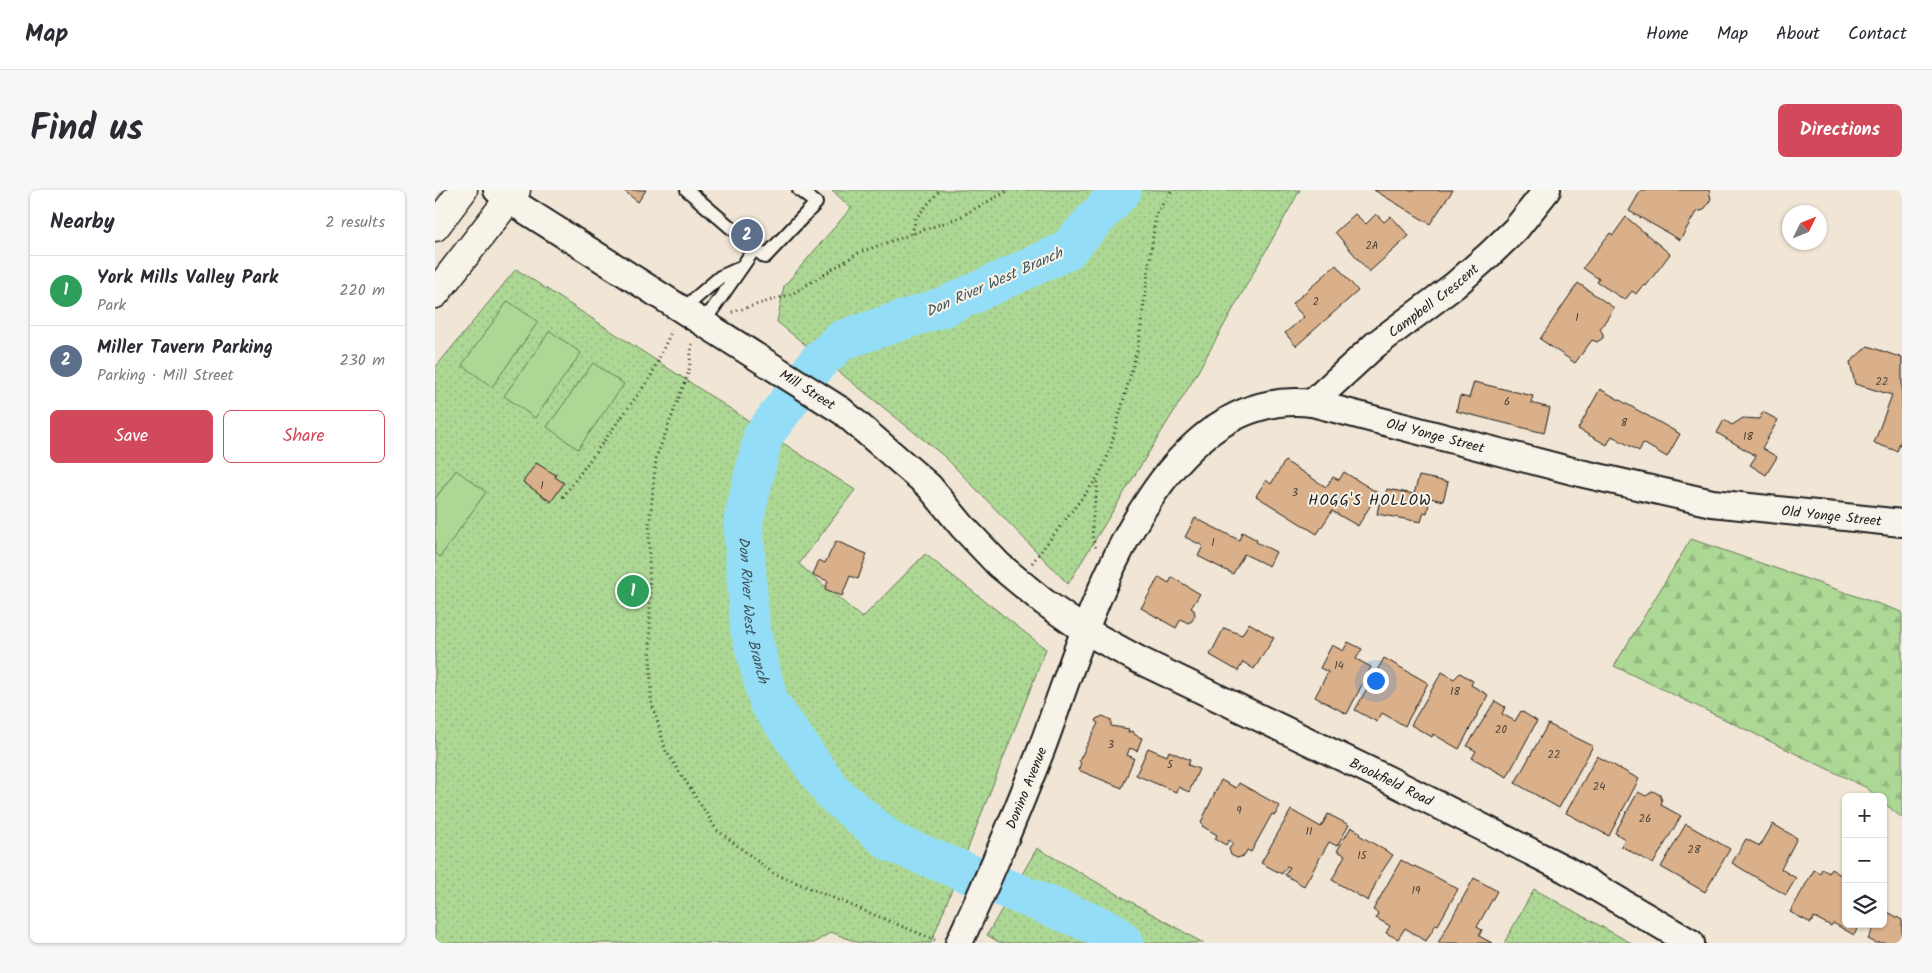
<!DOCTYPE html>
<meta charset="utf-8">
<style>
:root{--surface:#fff;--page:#f7f7f7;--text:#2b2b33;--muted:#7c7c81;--line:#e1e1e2;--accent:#d1495b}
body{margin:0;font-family:Kalam,sans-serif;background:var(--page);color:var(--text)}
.controls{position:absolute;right:15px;bottom:15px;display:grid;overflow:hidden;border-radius:8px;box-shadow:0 1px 4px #0004}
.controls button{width:45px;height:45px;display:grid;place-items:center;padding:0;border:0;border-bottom:1px solid var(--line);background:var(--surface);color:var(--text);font:25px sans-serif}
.compass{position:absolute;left:1347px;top:15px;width:45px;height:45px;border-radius:50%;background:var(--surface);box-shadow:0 1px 4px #0004;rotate:47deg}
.you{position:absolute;left:940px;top:490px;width:18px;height:18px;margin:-12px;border:4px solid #fff;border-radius:50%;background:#1a73e8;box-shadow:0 0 0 8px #1a73e833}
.badge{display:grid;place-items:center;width:32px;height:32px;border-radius:50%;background:var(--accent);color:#fff;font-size:16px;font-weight:700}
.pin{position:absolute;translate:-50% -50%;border:2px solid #fff;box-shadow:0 1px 5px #0006}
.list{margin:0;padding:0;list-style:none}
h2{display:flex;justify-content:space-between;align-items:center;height:65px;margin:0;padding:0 20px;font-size:21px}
h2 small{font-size:16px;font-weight:400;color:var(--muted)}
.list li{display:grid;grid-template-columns:32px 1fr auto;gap:15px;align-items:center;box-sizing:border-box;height:70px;padding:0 20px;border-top:1px solid var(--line)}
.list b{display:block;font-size:19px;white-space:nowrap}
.list p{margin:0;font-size:16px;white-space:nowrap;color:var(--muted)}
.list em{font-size:16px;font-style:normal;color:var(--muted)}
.actions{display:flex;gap:10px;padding:15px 20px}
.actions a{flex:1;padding:11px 0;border:1px solid var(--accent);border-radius:8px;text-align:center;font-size:18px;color:var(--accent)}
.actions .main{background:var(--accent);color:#fff}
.icon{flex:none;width:28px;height:28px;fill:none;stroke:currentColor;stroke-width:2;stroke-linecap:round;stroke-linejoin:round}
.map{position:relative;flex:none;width:1467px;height:753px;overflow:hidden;border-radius:8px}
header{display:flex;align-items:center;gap:30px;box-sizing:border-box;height:70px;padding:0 25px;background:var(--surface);border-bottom:1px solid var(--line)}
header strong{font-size:24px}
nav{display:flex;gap:28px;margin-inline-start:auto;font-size:18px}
.intro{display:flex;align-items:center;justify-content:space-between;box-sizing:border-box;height:120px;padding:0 30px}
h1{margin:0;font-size:35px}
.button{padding:12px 22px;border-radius:8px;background:var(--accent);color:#fff;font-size:18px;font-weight:700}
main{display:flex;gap:30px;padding:0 30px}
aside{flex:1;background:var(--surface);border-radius:8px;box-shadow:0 1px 4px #0004}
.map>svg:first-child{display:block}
</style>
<header>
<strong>Map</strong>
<nav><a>Home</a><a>Map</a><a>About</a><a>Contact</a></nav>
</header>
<div class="intro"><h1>Find us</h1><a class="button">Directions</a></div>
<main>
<aside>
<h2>Nearby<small>2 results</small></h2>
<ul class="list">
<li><span class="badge" style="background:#2e9e5b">1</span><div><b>York Mills Valley Park</b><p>Park</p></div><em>220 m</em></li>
<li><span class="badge" style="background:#5c6f8a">2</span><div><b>Miller Tavern Parking</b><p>Parking · Mill Street</p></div><em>230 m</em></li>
</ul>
<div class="actions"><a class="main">Save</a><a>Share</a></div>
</aside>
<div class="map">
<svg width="1467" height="753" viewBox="0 0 1467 753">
<defs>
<pattern id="grass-dots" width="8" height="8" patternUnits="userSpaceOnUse" patternTransform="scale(1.25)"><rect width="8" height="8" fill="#add794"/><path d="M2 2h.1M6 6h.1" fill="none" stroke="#94b87f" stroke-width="1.8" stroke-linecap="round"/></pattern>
<pattern id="forest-firs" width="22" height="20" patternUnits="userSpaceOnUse" patternTransform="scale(1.25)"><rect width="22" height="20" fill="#add794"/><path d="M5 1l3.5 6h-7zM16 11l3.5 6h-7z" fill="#94b87f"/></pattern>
</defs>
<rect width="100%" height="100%" fill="#f1e6d5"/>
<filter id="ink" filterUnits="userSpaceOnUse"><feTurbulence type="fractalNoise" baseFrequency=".02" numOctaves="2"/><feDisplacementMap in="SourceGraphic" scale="10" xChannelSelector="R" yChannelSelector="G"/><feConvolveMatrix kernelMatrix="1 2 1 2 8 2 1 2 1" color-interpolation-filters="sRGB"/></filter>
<g filter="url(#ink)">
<path fill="url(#grass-dots)" stroke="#647a58" d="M 397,0 L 865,0 L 757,192 L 633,394 L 510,267 L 342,132 L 349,96 L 416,18 Z
M 81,79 L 420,300 L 364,374 L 427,428 L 490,364 L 611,459 L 496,753 L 424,753 L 396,742 L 379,753 L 0,753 L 0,178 Z
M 602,658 L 768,753 L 565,753 L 552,745 Z
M 1099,699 L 1196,753 L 1069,753 Z"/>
<path fill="url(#forest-firs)" stroke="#647a58" d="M 1256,349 L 1467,422 L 1467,628 L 1448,612 L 1448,607 L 1442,607 L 1432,598 L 1179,476 Z"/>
<path fill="#add794" stroke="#647a58" d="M 73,111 L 103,132 L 57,197 L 27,175 Z
M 115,141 L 146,163 L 100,228 L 69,206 Z
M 158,173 L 189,194 L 143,259 L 112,237 Z
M 21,280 L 51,302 L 5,367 L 0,363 L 0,309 Z"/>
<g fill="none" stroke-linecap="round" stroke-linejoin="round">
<path stroke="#94ddf6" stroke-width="40" id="s1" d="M 687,0 L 631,61 L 511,116 L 407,150 L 383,172 L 328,246 L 308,333 L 315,439 L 334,513 L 398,603 L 456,652 L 676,741 L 689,753"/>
</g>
<path fill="#d9b08a" stroke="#1c1c1c" d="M 188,0 L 211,0 L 203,12 Z
M 939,0 L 1018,0 L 995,34 Z
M 1206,0 L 1274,0 L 1276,9 L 1269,20 L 1261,22 L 1245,50 L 1194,21 Z
M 920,24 L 931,34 L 941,24 L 949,32 L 956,26 L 974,46 L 934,82 L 900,42 Z
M 1191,27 L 1235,64 L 1211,96 L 1208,95 L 1201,104 L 1197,101 L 1190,110 L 1162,92 L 1164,89 L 1148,78 L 1175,43 L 1178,45 Z
M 901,75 L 923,101 L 861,156 L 850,143 L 869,127 L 857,114 Z
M 1143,93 L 1179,118 L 1165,139 L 1168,144 L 1168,148 L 1162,152 L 1157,150 L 1140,173 L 1105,149 Z
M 1433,156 L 1467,168 L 1467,248 L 1462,261 L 1439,253 L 1457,205 L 1420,194 L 1415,172 Z
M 1039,192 L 1098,206 L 1096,213 L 1115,218 L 1109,243 L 1021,221 L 1025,206 L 1034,208 Z
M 1165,199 L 1245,244 L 1232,267 L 1208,253 L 1204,261 L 1177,246 L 1172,255 L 1143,239 Z
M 1328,222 L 1343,230 L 1327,258 L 1342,267 L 1331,285 L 1315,275 L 1321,266 L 1282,243 L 1289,230 L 1297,235 L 1308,228 L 1324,229 Z
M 850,271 L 891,297 L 898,287 L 904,290 L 909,282 L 943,303 L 923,336 L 897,321 L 882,344 L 821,306 L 831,290 L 836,294 Z
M 101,273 L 121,285 L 120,287 L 129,293 L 116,312 L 88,292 Z
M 984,286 L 1013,292 L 1008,311 L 995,308 L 992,323 L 989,322 L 986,332 L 942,324 L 944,314 L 946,314 L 948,306 L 950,306 L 952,299 L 979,304 Z
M 760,328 L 804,350 L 807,342 L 822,350 L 821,352 L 841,362 L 834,376 L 809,364 L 798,384 L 763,366 L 768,356 L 750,347 Z
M 401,351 L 432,364 L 423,389 L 415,386 L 407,406 L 390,399 L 393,391 L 378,385 L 384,370 L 390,373 Z
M 724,387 L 734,393 L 737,387 L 765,404 L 756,418 L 759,420 L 760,425 L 757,431 L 753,433 L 746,429 L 741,438 L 706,418 Z
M 814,433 L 839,448 L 819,479 L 808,472 L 803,481 L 775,465 L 789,438 L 807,445 Z
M 913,452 L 927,459 L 921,469 L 936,477 L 912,524 L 880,507 L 893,482 L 885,478 L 897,455 L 908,461 Z
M 949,468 L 993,493 L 970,536 L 947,523 L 942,532 L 920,520 Z
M 1007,482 L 1019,489 L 1025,483 L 1038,491 L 1036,495 L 1053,505 L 1024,559 L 998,544 L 997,547 L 976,535 Z
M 1060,511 L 1070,517 L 1067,524 L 1080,531 L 1086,521 L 1102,531 L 1072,587 L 1037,568 L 1041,561 L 1032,556 Z
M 668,526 L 676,530 L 676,536 L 694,539 L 693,542 L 698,541 L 700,545 L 707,548 L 702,561 L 695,558 L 692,565 L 699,568 L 687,598 L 643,580 L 646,573 L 644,571 L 663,533 L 660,531 L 661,529 Z
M 1113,534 L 1158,556 L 1124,618 L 1080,593 Z
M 713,558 L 732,566 L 734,561 L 755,570 L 753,575 L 764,579 L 754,602 L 743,597 L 741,602 L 701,585 Z
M 1162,566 L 1204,589 L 1174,646 L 1131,623 Z
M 786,590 L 801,598 L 804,593 L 845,616 L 840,625 L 837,624 L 816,662 L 812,660 L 809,666 L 802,668 L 796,665 L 794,659 L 798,653 L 794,650 L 791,655 L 780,649 L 782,645 L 767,636 L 768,634 L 766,632 Z
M 1218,601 L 1225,605 L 1227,611 L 1226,615 L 1246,626 L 1218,674 L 1186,656 L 1190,649 L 1180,643 L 1203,602 L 1211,606 Z
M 856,620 L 886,637 L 893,624 L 914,635 L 902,656 L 894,652 L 869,696 L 850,685 L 855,677 L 852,676 L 847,684 L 826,673 Z
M 1251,634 L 1295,659 L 1270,702 L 1226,677 Z
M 1338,634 L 1362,648 L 1346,679 L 1361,688 L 1351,705 L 1297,673 L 1311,649 L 1325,656 Z
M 916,637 L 926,643 L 924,645 L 958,665 L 944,686 L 933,711 L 897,690 L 910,665 L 902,661 Z
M 966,670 L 978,677 L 979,676 L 988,680 L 1023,699 L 1003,735 L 1001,734 L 991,751 L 970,738 L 963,749 L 951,743 L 955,736 L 941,728 L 943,723 L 938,720 Z
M 1387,679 L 1394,683 L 1396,679 L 1411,688 L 1411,734 L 1425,734 L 1419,745 L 1398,733 L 1396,736 L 1379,727 L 1376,733 L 1355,722 L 1379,680 L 1385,683 Z
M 1039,688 L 1062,701 L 1042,737 L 1047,740 L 1044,746 L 1057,753 L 1003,753 Z
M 1449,720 L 1467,730 L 1467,753 L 1441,753 L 1433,749 L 1441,734 L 1448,734 Z"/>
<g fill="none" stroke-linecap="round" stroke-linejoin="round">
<g stroke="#1c1c1c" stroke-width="16">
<path id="service" d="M 252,0 L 330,67 L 381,13 L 364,0
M 303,79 L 285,87 L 256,112 L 258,126 L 275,123 L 320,58"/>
</g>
<g stroke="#1c1c1c" stroke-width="30">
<g id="minor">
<path id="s2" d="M 62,0 L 87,18 L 407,221 L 494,296 L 527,336 L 564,375 L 609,412 L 649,440 L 704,470 L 952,589 L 1130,679 L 1256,753"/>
<path id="s3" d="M 877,213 L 940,155 L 1020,95 L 1054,65 L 1081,39 L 1112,0"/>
<path id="s4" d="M 524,753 C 554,688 582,622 608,555 C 651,440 718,195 877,213 L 1145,283 L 1277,313 L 1467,333"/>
</g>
</g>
<g stroke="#1c1c1c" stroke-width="31">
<path id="primary" d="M 0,37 L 28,0
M 0,104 L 81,0"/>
</g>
<path stroke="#1c1c1c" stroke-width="3" stroke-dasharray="1 4" stroke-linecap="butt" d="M 477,44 L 481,28 L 505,0
M 297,122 L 357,104 L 425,62 L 523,28 L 574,0
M 257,154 L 254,181 L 221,268 L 214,340 L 216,510 L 231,561 L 282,640 L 338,683 L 500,750
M 128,307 L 215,188 L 237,140
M 661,357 C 652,340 662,308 663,288
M 597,373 L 663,287 L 674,263 L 703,157 L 721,24 L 737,0"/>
<use href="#service" stroke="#f7f3e8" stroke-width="12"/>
<use href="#minor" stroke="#f7f3e8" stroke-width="26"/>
<use href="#primary" stroke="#f7f3e8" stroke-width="28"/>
</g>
</g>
<g text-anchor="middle" stroke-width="4" stroke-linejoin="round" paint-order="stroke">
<g font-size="11" fill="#4b4138">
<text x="937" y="59">2A</text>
<text x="881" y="115">2</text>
<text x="1142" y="131">1</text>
<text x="1447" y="195">22</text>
<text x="1072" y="215">6</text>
<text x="1189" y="236">8</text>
<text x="1313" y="250">18</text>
<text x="107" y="299">1</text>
<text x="860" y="306">3</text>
<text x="778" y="356">1</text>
<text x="904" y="479">14</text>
<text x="1020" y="505">18</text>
<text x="1066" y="543">20</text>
<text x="676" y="558">3</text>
<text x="1119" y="568">22</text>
<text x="735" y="578">5</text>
<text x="1164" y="600">24</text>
<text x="804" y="624">9</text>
<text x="1210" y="632">26</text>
<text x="874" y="645">11</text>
<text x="1259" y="663">28</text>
<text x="927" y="669">15</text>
<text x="981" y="704">19</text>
</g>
<g font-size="14" fill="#1c1c1c" stroke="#f7f3e8">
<text dy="5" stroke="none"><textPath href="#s3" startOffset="159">Campbell Crescent</textPath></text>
<text dy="5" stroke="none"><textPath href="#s2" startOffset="369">Mill Street</textPath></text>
<text dy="5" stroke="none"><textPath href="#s4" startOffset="811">Old Yonge Street</textPath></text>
<text dy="5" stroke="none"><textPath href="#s4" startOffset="1216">Old Yonge Street</textPath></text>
<text dy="5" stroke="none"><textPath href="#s2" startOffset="1080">Brookfield Road</textPath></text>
<text dy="5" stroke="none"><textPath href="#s4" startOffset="169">Donino Avenue</textPath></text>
</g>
<g font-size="15" font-style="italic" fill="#40565d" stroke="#f7f3e8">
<text transform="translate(559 92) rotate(-24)" y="5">Don River West Branch</text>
<text dy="5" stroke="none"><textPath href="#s1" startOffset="626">Don River West Branch</textPath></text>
</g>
<g font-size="15" letter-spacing="1" fill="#1c1c1c" stroke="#f7f3e8">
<text x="935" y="315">HOGG'S HOLLOW</text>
</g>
</g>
</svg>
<div class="controls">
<button>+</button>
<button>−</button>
<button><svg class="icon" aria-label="layers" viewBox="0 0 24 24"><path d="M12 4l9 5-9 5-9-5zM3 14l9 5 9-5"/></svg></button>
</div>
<svg class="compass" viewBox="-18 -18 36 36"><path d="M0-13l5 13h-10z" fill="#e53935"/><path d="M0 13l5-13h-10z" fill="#7c7c81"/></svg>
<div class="you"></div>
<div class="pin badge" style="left:198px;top:401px;background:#2e9e5b">1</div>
<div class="pin badge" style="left:312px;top:45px;background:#5c6f8a">2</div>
</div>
</main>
